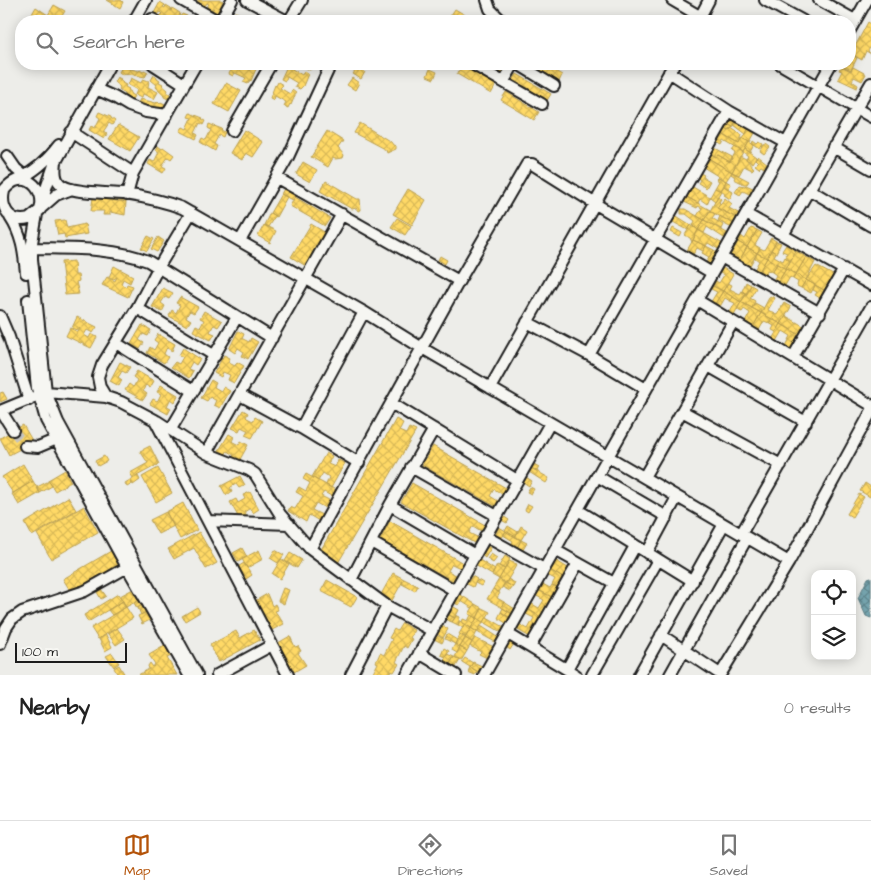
<!DOCTYPE html>
<style>
:root{--surface:#fff;--page:#f6f6f6;--text:#222;--muted:#767676;--line:#e0e0e0;--accent:#b45309}
body{margin:0;font-family:"Architects Daughter",sans-serif;background:var(--page);color:var(--text)}
.controls{position:absolute;right:15px;bottom:15px;display:grid;overflow:hidden;border-radius:10px;box-shadow:0 2px 12px #0003}
.controls button{width:45px;height:45px;display:grid;place-items:center;padding:0;border:0;border-bottom:1px solid var(--line);background:var(--surface);color:var(--text);font:25px sans-serif}
.scale{position:absolute;left:15px;bottom:12px;width:112px;box-sizing:border-box;padding-left:5px;border:2px solid #1c1c1c;border-top:0;font-size:14px;line-height:18px;white-space:nowrap;color:#1c1c1c;-webkit-text-stroke:4px #f6f6f2;paint-order:stroke}
.list{margin:0;padding:0;list-style:none}
h2{display:flex;justify-content:space-between;align-items:center;height:65px;margin:0;padding:0 20px;font-size:21px}
h2 small{font-size:16px;font-weight:400;color:var(--muted)}
.icon{flex:none;width:28px;height:28px;fill:none;stroke:currentColor;stroke-width:2;stroke-linecap:round;stroke-linejoin:round}
.map{position:relative;flex:none;width:871px;height:675px;overflow:hidden}
.search{position:absolute;background:var(--surface);box-shadow:0 2px 12px #0003;left:15px;right:15px;top:15px;height:55px;display:flex;align-items:center;gap:12px;box-sizing:border-box;padding:0 18px;border-radius:20px;color:var(--muted);font-size:19px}
.sheet{height:145px;background:var(--surface)}
nav{display:flex;justify-content:space-around;align-items:center;box-sizing:border-box;height:70px;border-top:1px solid var(--line);background:var(--surface);font-size:14px;color:var(--muted)}
nav a{display:grid;justify-items:center;gap:2px}
nav .on{color:var(--accent)}
.map>svg:first-child{display:block}
</style>
<div class="map">
<svg width="871" height="675" viewBox="0 0 871 675">
<defs>
<pattern id="homes-cross-hatch" width="8" height="8" patternUnits="userSpaceOnUse" patternTransform="scale(1.25)"><rect width="8" height="8" fill="#ffd966"/><path d="M0 0l8 8M0 8l8-8" fill="none" stroke="#daba58"/></pattern>
<pattern id="public-cross-hatch" width="8" height="8" patternUnits="userSpaceOnUse" patternTransform="scale(1.25)"><rect width="8" height="8" fill="#76a5af"/><path d="M0 0l8 8M0 8l8-8" fill="none" stroke="#60868e"/></pattern>
</defs>
<rect width="100%" height="100%" fill="#edede9"/>
<filter id="ink" filterUnits="userSpaceOnUse"><feTurbulence type="fractalNoise" baseFrequency=".02" numOctaves="2"/><feDisplacementMap in="SourceGraphic" scale="10" xChannelSelector="R" yChannelSelector="G"/><feConvolveMatrix kernelMatrix="1 2 1 2 8 2 1 2 1" color-interpolation-filters="sRGB"/></filter>
<g filter="url(#ink)">
<path fill="url(#homes-cross-hatch)" stroke="#bba050" d="M 107,0 L 121,0 L 123,2 L 120,8 Z
M 198,0 L 221,0 L 223,1 L 217,13 L 212,10 L 214,8 L 211,10 L 207,7 L 209,4 L 207,3 L 205,6 L 197,1 Z
M 160,2 L 165,5 L 163,7 L 165,8 L 166,5 L 171,8 L 171,11 L 172,8 L 180,13 L 179,16 L 181,16 L 182,14 L 187,16 L 185,19 L 187,20 L 188,17 L 195,21 L 168,21 L 166,20 L 168,17 L 166,16 L 164,19 L 160,16 L 162,14 L 160,12 L 158,15 L 154,13 Z
M 54,5 L 65,11 L 60,19 L 63,21 L 33,21 L 29,19 L 36,7 L 48,15 Z
M 455,9 L 472,19 L 471,21 L 454,21 L 449,18 Z
M 235,12 L 248,17 L 247,19 L 251,21 L 235,21 L 237,18 L 233,16 Z
M 868,22 L 871,24 L 871,46 L 868,51 L 871,54 L 866,51 L 862,60 L 851,54 Z
M 850,55 L 857,58 L 851,70 L 837,64 L 850,64 Z
M 234,64 L 241,64 L 250,70 L 252,67 L 256,69 L 251,81 L 250,80 L 248,84 L 243,82 L 246,78 L 235,73 L 233,76 L 229,74 Z
M 290,64 L 294,66 L 292,69 L 302,75 L 304,71 L 308,74 L 303,86 L 300,89 L 295,87 L 297,83 L 287,77 L 285,81 L 281,79 L 287,66 L 288,67 Z
M 308,64 L 315,64 L 310,70 L 306,68 Z
M 482,64 L 500,64 L 506,67 L 501,75 Z
M 524,64 L 543,64 L 562,75 L 558,84 Z
M 462,65 L 496,85 L 491,94 L 457,74 Z
M 841,66 L 851,71 L 853,67 L 866,74 L 862,81 L 854,77 L 852,81 L 858,85 L 857,88 L 838,79 L 842,71 L 839,70 Z
M 122,67 L 139,71 L 140,70 L 143,72 L 144,70 L 148,72 L 145,77 L 124,73 L 123,75 L 119,72 Z
M 358,67 L 365,72 L 361,79 L 353,74 Z
M 430,69 L 437,72 L 434,79 L 427,76 Z
M 517,74 L 551,94 L 546,102 L 512,82 Z
M 154,75 L 157,77 L 157,78 L 160,80 L 159,82 L 163,84 L 162,85 L 168,90 L 167,92 L 170,94 L 168,99 L 164,97 L 164,96 L 156,87 L 157,85 L 151,80 Z
M 117,77 L 121,79 L 120,80 L 123,82 L 122,83 L 126,85 L 125,87 L 129,89 L 128,90 L 131,92 L 130,94 L 134,96 L 131,101 L 126,99 L 127,97 L 124,95 L 125,94 L 119,89 L 120,87 L 114,82 Z
M 131,78 L 141,83 L 143,79 L 149,81 L 148,87 L 158,92 L 154,99 L 143,94 L 141,98 L 135,95 L 137,90 L 128,85 Z
M 352,78 L 359,83 L 355,90 L 347,85 Z
M 278,82 L 283,85 L 280,88 L 290,94 L 292,90 L 296,93 L 291,105 L 290,104 L 288,108 L 284,106 L 286,102 L 275,96 L 274,100 L 270,98 L 275,85 L 276,86 Z
M 226,83 L 241,91 L 229,112 L 214,104 Z
M 506,92 L 539,112 L 534,120 L 501,100 Z
M 140,99 L 156,103 L 157,102 L 161,103 L 161,102 L 165,104 L 162,109 L 159,107 L 158,108 L 154,107 L 154,108 L 150,106 L 145,107 L 137,105 Z
M 99,112 L 111,117 L 111,118 L 115,121 L 112,125 L 109,123 L 103,132 L 107,134 L 104,139 L 89,130 L 91,126 L 95,128 L 100,118 L 97,116 Z
M 190,113 L 203,118 L 202,119 L 206,121 L 204,125 L 200,123 L 195,133 L 198,135 L 196,139 L 180,131 L 183,127 L 187,129 L 192,118 L 188,117 Z
M 730,117 L 736,121 L 733,127 L 727,124 Z
M 736,121 L 748,129 L 746,134 L 734,125 Z
M 360,123 L 391,142 L 393,145 L 396,146 L 396,149 L 387,153 L 386,150 L 354,133 Z
M 209,124 L 222,129 L 221,130 L 225,132 L 223,137 L 219,135 L 214,144 L 217,146 L 215,151 L 200,142 L 202,138 L 206,140 L 211,130 L 208,128 Z
M 727,124 L 733,127 L 729,131 L 724,128 Z
M 118,125 L 139,137 L 130,151 L 109,139 Z
M 724,128 L 729,131 L 731,128 L 742,135 L 739,144 L 722,134 Z
M 749,128 L 756,131 L 750,142 L 743,139 Z
M 244,130 L 263,142 L 253,157 L 246,153 L 242,160 L 230,153 Z
M 327,131 L 343,141 L 338,148 L 344,155 L 343,158 L 335,159 L 333,158 L 328,167 L 311,157 Z
M 722,134 L 739,144 L 742,138 L 749,142 L 743,152 L 724,141 L 722,145 L 717,142 Z
M 753,141 L 757,144 L 759,142 L 763,144 L 760,149 L 752,144 Z
M 749,142 L 754,145 L 750,152 L 745,149 Z
M 766,144 L 770,147 L 764,154 L 760,151 L 763,147 L 762,146 Z
M 158,146 L 162,149 L 163,147 L 174,155 L 171,159 L 168,157 L 162,166 L 166,168 L 163,173 L 148,164 L 150,160 L 154,162 L 159,152 L 156,150 Z
M 713,147 L 732,157 L 730,162 L 718,155 L 716,157 L 710,153 Z
M 735,147 L 743,152 L 732,172 L 708,158 L 710,153 L 716,157 L 718,155 L 730,162 L 735,153 L 732,151 Z
M 745,149 L 756,157 L 752,163 L 746,159 L 748,156 L 743,152 Z
M 740,156 L 746,159 L 754,168 L 752,170 L 744,166 L 739,175 L 732,172 Z
M 758,156 L 768,164 L 764,168 L 761,166 L 759,168 L 755,165 L 758,162 L 755,159 Z
M 708,158 L 732,172 L 726,181 L 703,167 Z
M 303,162 L 317,170 L 310,182 L 296,174 Z
M 698,172 L 704,175 L 703,177 L 710,181 L 706,188 L 698,183 L 700,180 L 696,176 Z
M 732,172 L 749,181 L 747,184 L 744,184 L 734,179 L 735,177 L 731,174 Z
M 718,177 L 726,181 L 721,191 L 715,188 L 719,181 L 716,179 Z
M 326,181 L 357,199 L 360,199 L 361,210 L 358,211 L 356,208 L 352,209 L 320,191 Z
M 726,181 L 731,184 L 728,189 L 724,186 Z
M 740,185 L 745,186 L 746,185 L 755,189 L 751,195 L 743,191 L 740,195 L 735,192 Z
M 691,186 L 710,197 L 707,204 L 700,199 L 698,203 L 685,196 Z
M 724,186 L 733,192 L 730,199 L 724,195 L 725,193 L 721,190 Z
M 285,187 L 297,194 L 293,200 L 281,194 Z
M 715,188 L 721,191 L 715,201 L 710,197 Z
M 408,189 L 426,200 L 412,225 L 393,214 Z
M 281,194 L 287,197 L 276,217 L 270,213 Z
M 685,196 L 710,210 L 704,220 L 697,216 L 702,208 L 698,206 L 697,208 L 682,201 Z
M 718,196 L 721,199 L 719,202 L 720,203 L 717,208 L 737,218 L 734,224 L 710,211 Z
M 295,197 L 330,218 L 325,226 L 290,206 Z
M 93,198 L 126,202 L 125,215 L 110,212 L 110,215 L 103,215 L 104,211 L 91,211 Z
M 725,198 L 732,204 L 729,208 L 740,214 L 737,218 L 717,208 Z
M 681,209 L 685,209 L 704,220 L 698,230 L 693,225 L 695,221 L 686,214 L 681,214 Z
M 710,211 L 715,214 L 712,218 L 723,225 L 721,229 L 704,220 Z
M 270,213 L 275,216 L 268,227 L 264,225 Z
M 675,215 L 691,225 L 688,230 L 671,221 Z
M 720,216 L 734,224 L 732,228 L 718,221 Z
M 397,218 L 411,226 L 405,235 L 391,227 Z
M 65,220 L 67,228 L 85,224 L 87,234 L 65,238 L 64,234 L 58,235 L 55,221 Z
M 704,220 L 727,233 L 724,238 L 707,227 L 704,233 L 698,230 Z
M 311,224 L 326,233 L 306,266 L 291,257 Z
M 264,225 L 276,231 L 270,243 L 258,236 Z
M 691,225 L 698,230 L 692,242 L 690,238 L 685,235 Z
M 673,228 L 682,233 L 680,237 L 671,232 Z
M 751,228 L 757,230 L 747,247 L 738,242 L 741,236 L 745,239 Z
M 698,230 L 723,244 L 720,250 L 708,243 L 706,246 L 693,240 Z
M 757,230 L 762,233 L 755,245 L 760,248 L 757,253 L 747,247 Z
M 148,236 L 154,239 L 147,251 L 141,248 Z
M 158,237 L 164,241 L 157,252 L 151,249 Z
M 771,238 L 776,241 L 767,258 L 757,253 L 760,248 L 764,250 Z
M 693,240 L 706,246 L 703,251 L 697,248 L 692,256 L 686,252 Z
M 776,241 L 781,243 L 776,253 L 771,250 Z
M 738,242 L 747,247 L 738,263 L 729,258 Z
M 786,245 L 796,251 L 790,261 L 785,257 L 787,253 L 782,251 Z
M 706,246 L 714,250 L 709,257 L 702,253 Z
M 747,247 L 757,253 L 748,269 L 738,263 Z
M 714,250 L 718,253 L 710,267 L 705,264 Z
M 771,250 L 776,253 L 774,256 L 783,261 L 785,257 L 790,261 L 786,269 L 767,258 Z
M 796,251 L 806,257 L 796,274 L 786,269 Z
M 757,253 L 767,258 L 757,275 L 753,272 L 759,261 L 755,258 Z
M 440,256 L 447,260 L 445,264 L 438,260 Z
M 806,257 L 815,262 L 806,280 L 796,274 Z
M 767,258 L 777,264 L 772,272 L 767,270 L 763,277 L 757,275 Z
M 74,261 L 75,275 L 78,275 L 79,281 L 76,282 L 79,294 L 65,295 L 61,262 Z
M 777,264 L 786,269 L 776,285 L 772,283 L 776,275 L 772,272 Z
M 114,266 L 133,276 L 130,283 L 123,279 L 121,284 L 126,287 L 127,284 L 133,286 L 128,297 L 102,285 L 107,277 L 115,281 L 117,277 L 114,279 L 109,277 Z
M 816,266 L 833,275 L 824,290 L 806,280 Z
M 723,268 L 733,274 L 723,291 L 713,286 L 716,281 L 719,283 L 724,275 L 720,273 Z
M 786,269 L 796,274 L 793,279 L 790,277 L 783,289 L 776,285 Z
M 796,274 L 806,280 L 801,288 L 797,286 L 798,282 L 793,279 Z
M 806,280 L 815,285 L 811,293 L 801,288 Z
M 746,282 L 751,285 L 747,294 L 742,291 Z
M 728,283 L 732,285 L 730,289 L 740,294 L 742,291 L 747,294 L 741,302 L 723,291 Z
M 751,285 L 756,288 L 750,298 L 755,301 L 752,308 L 741,302 Z
M 815,285 L 824,290 L 820,298 L 815,295 L 817,292 L 813,290 Z
M 713,286 L 723,291 L 713,307 L 709,305 L 717,292 L 711,289 Z
M 163,288 L 173,293 L 169,299 L 165,297 L 161,303 L 165,306 L 162,312 L 152,307 Z
M 723,291 L 733,297 L 730,301 L 725,298 L 718,310 L 713,307 Z
M 770,296 L 775,298 L 768,310 L 777,315 L 784,303 L 791,307 L 781,324 L 761,313 Z
M 180,297 L 198,307 L 194,313 L 190,311 L 189,312 L 186,317 L 191,320 L 187,326 L 169,316 L 172,310 L 176,313 L 180,305 L 176,303 Z
M 733,297 L 741,302 L 732,318 L 728,316 L 735,303 L 730,301 Z
M 741,302 L 761,313 L 751,330 L 743,326 L 750,313 L 744,309 L 742,312 L 737,310 Z
M 755,303 L 764,308 L 761,313 L 752,308 Z
M 204,311 L 222,321 L 218,327 L 214,325 L 213,326 L 210,332 L 215,334 L 211,340 L 193,331 L 196,325 L 200,327 L 201,326 L 204,320 L 200,318 Z
M 761,313 L 772,319 L 769,323 L 764,321 L 757,334 L 751,330 Z
M 786,316 L 805,327 L 800,335 L 781,324 Z
M 77,317 L 97,327 L 93,333 L 87,330 L 84,335 L 89,338 L 91,334 L 97,337 L 91,348 L 66,336 L 70,328 L 78,332 L 80,328 L 78,330 L 72,328 Z
M 772,319 L 781,324 L 776,332 L 772,330 L 774,326 L 769,323 Z
M 781,324 L 800,335 L 791,351 L 785,348 L 791,336 L 783,331 L 776,343 L 771,341 Z
M 142,325 L 151,330 L 148,336 L 143,334 L 139,340 L 144,343 L 140,349 L 131,344 Z
M 238,331 L 244,334 L 242,339 L 243,339 L 249,342 L 251,338 L 258,342 L 248,359 L 242,356 L 244,352 L 238,348 L 235,353 L 229,349 Z
M 158,334 L 175,344 L 172,351 L 167,348 L 166,349 L 164,354 L 168,357 L 164,363 L 147,353 L 150,347 L 154,350 L 158,343 L 154,340 Z
M 183,348 L 200,359 L 196,365 L 192,362 L 191,364 L 188,369 L 193,371 L 189,378 L 171,367 L 175,362 L 179,364 L 183,357 L 179,355 Z
M 224,355 L 230,358 L 228,362 L 229,363 L 235,366 L 237,362 L 244,366 L 234,383 L 228,380 L 230,375 L 223,372 L 221,377 L 214,373 Z
M 120,362 L 130,367 L 126,373 L 122,371 L 119,376 L 118,377 L 122,380 L 119,386 L 110,381 Z
M 137,371 L 154,381 L 150,388 L 146,385 L 145,386 L 143,391 L 147,394 L 143,400 L 125,390 L 129,384 L 133,387 L 134,386 L 137,380 L 133,377 Z
M 211,380 L 216,383 L 214,387 L 221,391 L 223,387 L 230,391 L 220,408 L 214,405 L 216,400 L 215,400 L 210,397 L 207,401 L 201,398 Z
M 161,385 L 178,395 L 175,402 L 171,399 L 170,400 L 167,406 L 171,408 L 168,414 L 150,404 L 153,399 L 157,401 L 158,400 L 161,394 L 157,392 Z
M 3,392 L 7,399 L 0,402 L 0,393 Z
M 243,410 L 248,413 L 246,417 L 247,418 L 253,421 L 255,417 L 262,421 L 252,438 L 245,435 L 248,430 L 247,430 L 241,427 L 239,431 L 232,428 Z
M 396,419 L 403,423 L 399,431 L 406,434 L 409,428 L 416,431 L 338,563 L 319,553 Z
M 23,425 L 33,442 L 9,455 L 0,438 Z
M 229,434 L 234,437 L 232,441 L 233,442 L 239,445 L 241,441 L 248,445 L 238,463 L 231,459 L 234,455 L 232,454 L 227,451 L 225,456 L 218,452 Z
M 150,446 L 159,464 L 133,478 L 130,473 L 148,463 L 140,451 Z
M 433,446 L 506,488 L 502,494 L 494,489 L 490,496 L 498,501 L 495,506 L 422,465 Z
M 326,453 L 332,456 L 328,464 L 335,467 L 338,460 L 345,463 L 331,488 L 326,485 L 329,477 L 323,473 L 318,481 L 312,477 Z
M 104,456 L 107,461 L 98,466 L 95,461 Z
M 23,464 L 33,481 L 13,493 L 2,477 Z
M 534,464 L 539,467 L 537,471 L 531,468 Z
M 158,468 L 172,493 L 156,502 L 142,477 Z
M 531,468 L 549,478 L 546,483 L 529,472 Z
M 65,470 L 71,482 L 55,491 L 48,480 Z
M 306,474 L 336,490 L 333,497 L 324,492 L 321,496 L 331,501 L 327,509 L 316,503 L 312,510 L 322,515 L 319,521 L 309,515 L 306,522 L 288,511 L 290,507 L 295,509 L 303,496 L 296,492 L 299,487 L 306,491 L 310,483 L 303,479 Z
M 138,476 L 140,480 L 133,485 L 130,480 Z
M 240,476 L 245,485 L 239,488 L 236,484 L 231,487 L 230,488 L 232,492 L 226,495 L 221,486 Z
M 526,477 L 532,481 L 529,486 L 523,482 Z
M 130,480 L 132,484 L 127,487 L 125,483 Z
M 33,481 L 40,493 L 19,505 L 12,494 Z
M 49,481 L 52,486 L 40,493 L 37,487 Z
M 412,483 L 485,525 L 481,531 L 473,526 L 470,531 L 469,533 L 477,537 L 474,543 L 401,502 Z
M 865,483 L 871,487 L 870,497 L 860,491 Z
M 530,487 L 534,489 L 531,494 L 527,492 Z
M 250,492 L 259,509 L 253,513 L 250,509 L 249,509 L 244,512 L 247,517 L 240,520 L 230,502 L 236,499 L 238,503 L 245,499 L 243,495 Z
M 859,494 L 864,497 L 852,517 L 847,514 Z
M 68,497 L 76,510 L 32,536 L 25,523 Z
M 183,503 L 197,530 L 180,539 L 166,512 Z
M 528,504 L 532,506 L 528,512 L 525,510 Z
M 84,506 L 98,532 L 51,559 L 37,534 Z
M 166,512 L 174,526 L 158,534 L 150,520 Z
M 503,516 L 509,520 L 507,523 L 501,520 Z
M 390,521 L 463,563 L 460,568 L 452,564 L 449,569 L 448,571 L 456,575 L 453,581 L 380,540 Z
M 508,526 L 518,532 L 515,537 L 505,531 Z
M 521,526 L 527,530 L 521,540 L 515,537 Z
M 499,527 L 506,531 L 500,541 L 494,537 Z
M 506,531 L 521,540 L 516,550 L 510,546 L 513,541 L 503,535 Z
M 199,532 L 217,563 L 206,569 L 194,548 L 174,559 L 168,549 Z
M 521,540 L 527,543 L 521,553 L 516,550 Z
M 485,545 L 491,548 L 485,558 L 480,554 Z
M 242,548 L 247,557 L 238,562 L 233,553 Z
M 259,550 L 263,559 L 247,568 L 242,559 Z
M 275,550 L 284,555 L 278,563 L 270,558 Z
M 111,551 L 119,565 L 71,592 L 63,579 Z
M 290,553 L 302,560 L 297,568 L 285,561 Z
M 491,554 L 497,558 L 493,563 L 487,559 Z
M 505,556 L 510,559 L 505,569 L 499,566 Z
M 281,559 L 289,564 L 280,579 L 272,574 Z
M 478,559 L 495,570 L 492,575 L 475,565 Z
M 555,560 L 568,568 L 563,578 L 550,570 Z
M 509,561 L 517,564 L 506,583 L 499,579 Z
M 244,563 L 252,575 L 243,581 L 236,568 Z
M 497,565 L 505,569 L 499,579 L 492,575 Z
M 550,570 L 563,578 L 557,587 L 552,585 L 555,579 L 547,575 Z
M 393,573 L 404,579 L 390,604 L 379,598 Z
M 472,576 L 477,579 L 473,587 L 467,584 Z
M 404,579 L 418,586 L 415,591 L 402,584 Z
M 499,579 L 505,583 L 499,592 L 493,589 Z
M 508,579 L 515,583 L 513,587 L 506,583 Z
M 327,580 L 357,597 L 351,607 L 321,591 Z
M 478,580 L 483,583 L 481,586 L 475,583 Z
M 505,583 L 513,587 L 510,591 L 502,587 Z
M 541,583 L 550,588 L 552,585 L 557,587 L 552,597 L 538,590 Z
M 283,588 L 289,590 L 284,604 L 278,601 Z
M 101,589 L 106,596 L 101,599 L 97,592 Z
M 133,589 L 139,600 L 126,607 L 120,596 Z
M 493,589 L 500,593 L 497,598 L 504,602 L 501,607 L 487,599 Z
M 538,590 L 552,597 L 541,617 L 529,610 L 532,604 L 539,608 L 544,600 L 535,595 Z
M 118,594 L 123,601 L 88,622 L 84,615 Z
M 267,594 L 272,606 L 275,604 L 278,610 L 275,611 L 284,624 L 272,630 L 255,601 Z
M 459,594 L 464,597 L 459,605 L 454,603 Z
M 464,597 L 475,604 L 472,608 L 461,601 Z
M 139,600 L 142,605 L 137,608 L 134,603 Z
M 123,601 L 126,607 L 112,615 L 108,610 Z
M 504,602 L 515,609 L 512,614 L 501,607 Z
M 475,604 L 482,608 L 477,618 L 469,614 Z
M 142,605 L 146,612 L 141,615 L 138,608 Z
M 126,607 L 133,618 L 98,639 L 91,628 Z
M 197,607 L 200,612 L 185,621 L 182,616 Z
M 454,607 L 459,610 L 455,618 L 449,615 Z
M 482,608 L 490,612 L 484,622 L 477,618 Z
M 503,608 L 508,611 L 505,615 L 501,612 Z
M 529,610 L 541,617 L 530,637 L 516,629 L 519,624 L 528,629 L 534,618 L 526,614 Z
M 508,611 L 512,614 L 510,618 L 505,615 Z
M 146,612 L 150,620 L 142,624 L 138,616 Z
M 501,612 L 509,617 L 506,623 L 498,618 Z
M 447,614 L 455,618 L 452,622 L 444,619 Z
M 456,615 L 460,617 L 458,625 L 452,622 Z
M 471,615 L 477,618 L 471,628 L 462,623 L 463,619 L 468,621 Z
M 487,617 L 504,627 L 501,632 L 484,622 Z
M 477,618 L 483,622 L 477,632 L 471,628 Z
M 460,621 L 465,624 L 463,628 L 458,625 Z
M 402,623 L 414,630 L 410,638 L 412,639 L 407,648 L 404,646 L 396,662 L 399,664 L 394,672 L 390,671 L 388,675 L 372,675 L 378,663 L 376,662 L 380,653 L 384,655 L 392,639 L 389,638 L 394,629 L 397,631 Z
M 465,624 L 471,628 L 466,637 L 459,634 Z
M 441,625 L 448,629 L 443,638 L 436,633 Z
M 481,626 L 498,637 L 495,642 L 477,632 Z
M 117,628 L 125,639 L 116,645 L 108,634 Z
M 471,628 L 477,632 L 472,642 L 465,638 Z
M 254,630 L 260,640 L 219,662 L 210,645 L 236,631 L 240,638 Z
M 447,634 L 457,640 L 455,644 L 445,639 Z
M 106,635 L 112,647 L 105,651 L 99,639 Z
M 436,635 L 444,639 L 442,643 L 434,639 Z
M 460,635 L 466,638 L 460,647 L 455,644 Z
M 290,636 L 295,647 L 298,646 L 301,651 L 298,653 L 306,665 L 294,672 L 278,643 Z
M 465,638 L 472,642 L 467,651 L 460,647 Z
M 475,638 L 494,647 L 487,658 L 479,654 L 481,652 L 470,646 Z
M 510,639 L 515,642 L 510,650 L 506,647 Z
M 455,644 L 460,647 L 457,653 L 452,650 Z
M 166,645 L 171,656 L 167,658 L 177,675 L 138,675 L 149,669 L 148,666 L 150,663 L 153,667 L 155,664 L 149,655 Z
M 460,647 L 467,651 L 461,661 L 455,657 Z
M 444,648 L 449,651 L 446,657 L 441,655 Z
M 112,653 L 119,663 L 114,667 L 106,656 Z
M 447,654 L 454,657 L 448,667 L 443,663 Z
M 454,657 L 460,660 L 454,670 L 448,667 Z
M 465,658 L 473,663 L 470,667 L 462,662 Z
M 473,662 L 482,666 L 478,672 L 470,667 Z
M 119,665 L 125,675 L 118,675 L 114,668 Z
M 470,667 L 477,671 L 475,675 L 468,672 Z"/>
<path fill="url(#public-cross-hatch)" stroke="#5b7c83" d="M 871,577 L 871,618 L 866,616 L 858,598 L 868,578 Z"/>
<g fill="none" stroke-linecap="round" stroke-linejoin="round">
<path stroke="#c3c3c0" stroke-width="10" stroke-dasharray="10 5" stroke-linecap="butt" d="M 13,430 L 25,446"/>
<g stroke="#1c1c1c" stroke-width="14">
<path id="minor" d="M 181,0 L 218,21
M 247,0 L 287,21
M 487,0 L 490,9 L 502,21
M 672,0 L 708,21
M 765,0 L 803,21
M 819,0 L 855,20
M 152,19 L 156,21
M 134,21 L 146,0
M 220,21 L 232,0
M 289,21 L 302,0
M 698,21 L 709,0
M 850,30 L 867,0
M 153,64 L 184,84
M 472,64 L 542,104
M 518,64 L 554,86
M 780,64 L 871,117
M 669,72 L 729,111 L 786,143
M 504,81 L 514,64
M 96,89 L 114,97 L 129,106 L 146,112 L 167,115
M 232,131 L 271,64
M 71,132 L 133,173
M 833,147 L 871,169
M 7,156 L 16,169 L 28,179
M 56,161 C 55,170 54,181 63,186 C 74,193 111,193 125,194 C 144,197 164,201 182,208 L 364,312 L 422,348 L 789,562
M 277,178 L 459,281
M 17,180 C 35,172 47,161 59,145
M 810,190 L 871,226
M 0,194 C 5,190 8,184 15,181 C 33,175 45,194 40,210 L 29,219 C 10,224 0,208 4,191
M 127,195 L 133,173 L 196,64
M 42,200 L 54,165 L 110,64
M 40,209 L 56,195 L 72,189
M 37,214 L 32,243 L 32,259 L 46,392 L 58,422 L 197,675
M 746,214 L 871,285
M 10,217 C 22,235 24,252 26,273
M 783,235 L 871,83
M 240,241 L 288,157 L 331,64
M 32,248 C 69,249 113,247 148,261 L 272,338
M 721,257 L 820,313
M 28,300 L 37,388 L 46,420 L 127,567 L 189,675
M 697,300 L 871,405
M 137,308 L 215,356
M 0,316 L 9,337 L 29,400
M 527,322 L 589,355 L 646,389
M 116,343 L 193,391
M 589,355 L 729,111
M 793,357 L 844,269
M 708,366 L 806,422
M 490,388 L 674,64
M 240,395 L 301,428 L 359,463
M 106,397 L 100,387 L 98,377 L 102,365 L 137,308 L 158,268 L 191,213
M 391,403 L 517,480
M 0,411 L 46,392 L 106,397 L 121,402 L 155,420 L 288,675
M 1,411 L 13,430
M 682,411 L 781,465
M 157,421 L 206,453 L 249,470 L 255,474 L 280,514 L 310,549 L 387,606 L 431,630
M 301,428 L 364,312
M 171,429 L 237,317
M 25,446 L 38,447 L 57,439
M 206,453 L 342,214
M 411,467 L 497,516
M 597,476 L 667,517
M 644,477 L 733,322
M 390,505 L 475,555
M 578,510 L 693,581
M 208,521 L 289,524
M 741,534 L 871,307
M 485,536 L 544,569
M 371,542 L 454,590
M 310,549 L 459,281 L 527,164 L 532,164 L 594,203 L 712,273
M 555,550 L 614,583
M 647,553 L 677,497
M 351,580 L 390,505 L 434,429
M 508,634 L 576,675
M 661,635 L 720,674
M 0,644 L 6,628 L 12,619 L 22,612 L 85,591 L 133,564
M 530,647 L 578,563
M 419,653 L 456,675
M 567,669 L 635,546
M 217,675 L 272,645
M 351,675 L 387,606
M 407,675 L 550,423
M 484,675 L 831,64
M 592,675 L 658,560
M 639,675 L 724,524
M 670,675 L 747,538
M 720,675 L 789,562 L 871,412"/>
</g>
<use href="#minor" stroke="#f6f6f2" stroke-width="10"/>
</g>
</g>
</svg>
<div class="controls">
<button><svg class="icon" aria-label="locate" viewBox="0 0 24 24"><circle cx="12" cy="12" r="6"/><path d="M12 2v4M12 18v4M2 12h4M18 12h4"/></svg></button>
<button><svg class="icon" aria-label="layers" viewBox="0 0 24 24"><path d="M12 4l9 5-9 5-9-5zM3 14l9 5 9-5"/></svg></button>
</div>
<div class="scale">100 m</div>
<div class="search"><svg class="icon" aria-label="search" viewBox="0 0 24 24"><circle cx="10" cy="10" r="6"/><path d="M15 15l6 6"/></svg>Search here</div>
</div>
<section class="sheet">
<h2>Nearby<small>0 results</small></h2>
<ul class="list">
</ul>
</section>
<nav>
<a class="on"><svg class="icon" aria-label="map" viewBox="0 0 24 24"><path d="M3 6l6-2 6 2 6-2v14l-6 2-6-2-6 2zM9 4v14M15 6v14"/></svg>Map</a>
<a><svg class="icon" aria-label="directions" viewBox="0 0 24 24"><path d="M12 3l9 9-9 9-9-9zM9 14v-3h6M13 9l2 2-2 2"/></svg>Directions</a>
<a><svg class="icon" aria-label="saved" viewBox="0 0 24 24"><path d="M7 4h10v16l-5-4-5 4z"/></svg>Saved</a>
</nav>
